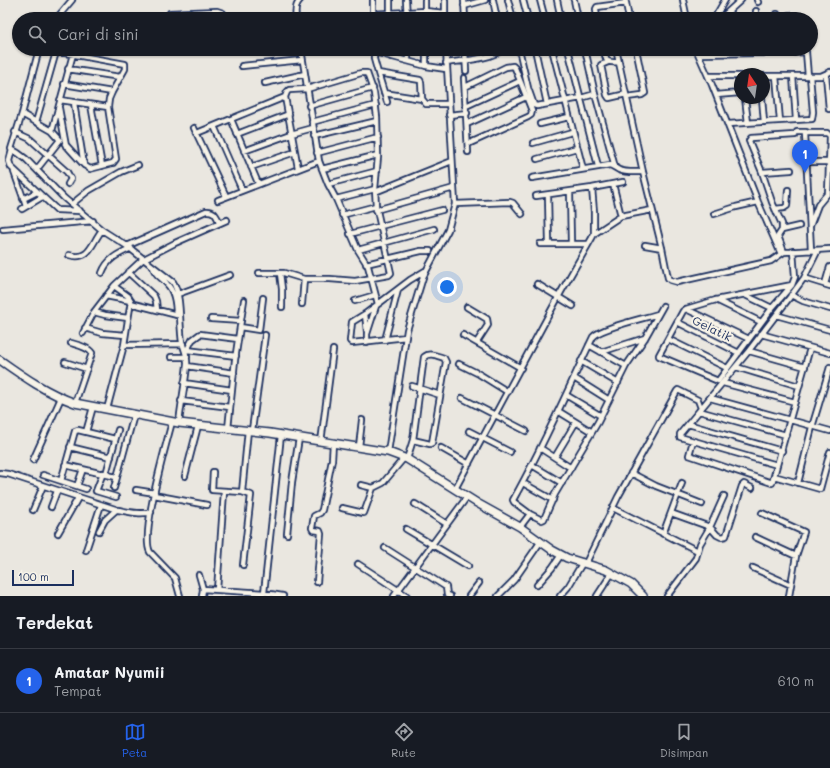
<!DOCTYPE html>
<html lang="id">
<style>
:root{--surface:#171b24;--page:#242831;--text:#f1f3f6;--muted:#9ea1a6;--line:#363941;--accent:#2563eb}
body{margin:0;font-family:Mali,sans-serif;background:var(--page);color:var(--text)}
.compass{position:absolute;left:734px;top:68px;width:36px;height:36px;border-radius:50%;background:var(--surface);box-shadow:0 1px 3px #0004;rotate:347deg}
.scale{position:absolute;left:12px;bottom:10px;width:62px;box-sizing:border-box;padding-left:4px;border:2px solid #1b2f5e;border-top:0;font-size:11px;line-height:14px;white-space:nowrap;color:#1b2f5e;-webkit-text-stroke:3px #f7f3e8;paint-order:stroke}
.you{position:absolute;left:447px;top:287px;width:14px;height:14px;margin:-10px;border:3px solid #fff;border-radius:50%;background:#1a73e8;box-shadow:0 0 0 6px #1a73e833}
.badge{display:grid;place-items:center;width:26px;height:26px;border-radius:50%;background:var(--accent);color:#fff;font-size:13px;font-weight:700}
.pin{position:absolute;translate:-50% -33px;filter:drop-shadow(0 1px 2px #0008)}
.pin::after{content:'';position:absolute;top:21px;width:14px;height:12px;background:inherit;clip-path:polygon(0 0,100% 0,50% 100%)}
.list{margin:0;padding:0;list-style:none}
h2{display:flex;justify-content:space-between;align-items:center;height:52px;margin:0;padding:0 16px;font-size:17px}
h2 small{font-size:13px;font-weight:400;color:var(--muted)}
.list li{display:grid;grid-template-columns:26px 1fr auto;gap:12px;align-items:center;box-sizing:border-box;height:64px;padding:0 16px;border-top:1px solid var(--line)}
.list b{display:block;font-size:15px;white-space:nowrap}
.list p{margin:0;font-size:13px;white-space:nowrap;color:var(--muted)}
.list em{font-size:13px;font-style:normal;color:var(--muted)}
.icon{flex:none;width:22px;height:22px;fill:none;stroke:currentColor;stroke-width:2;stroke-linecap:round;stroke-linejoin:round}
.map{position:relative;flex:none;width:830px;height:596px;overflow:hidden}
.search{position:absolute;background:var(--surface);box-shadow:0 1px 3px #0004;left:12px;right:12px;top:12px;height:44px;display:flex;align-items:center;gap:10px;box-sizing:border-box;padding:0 14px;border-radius:22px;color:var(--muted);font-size:15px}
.sheet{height:116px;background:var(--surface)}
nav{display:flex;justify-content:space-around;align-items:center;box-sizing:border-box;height:56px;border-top:1px solid var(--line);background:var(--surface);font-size:11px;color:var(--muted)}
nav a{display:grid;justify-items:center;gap:2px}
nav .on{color:var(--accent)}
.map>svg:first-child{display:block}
</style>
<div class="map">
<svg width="830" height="596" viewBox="0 0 830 596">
<rect width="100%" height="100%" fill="#eae7e0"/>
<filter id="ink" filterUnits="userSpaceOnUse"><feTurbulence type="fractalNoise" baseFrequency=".025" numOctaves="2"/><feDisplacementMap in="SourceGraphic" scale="8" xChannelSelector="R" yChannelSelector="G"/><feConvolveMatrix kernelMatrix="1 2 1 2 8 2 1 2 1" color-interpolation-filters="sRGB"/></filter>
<g filter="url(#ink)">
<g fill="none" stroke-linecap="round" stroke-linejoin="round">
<g stroke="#1b2f5e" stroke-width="8">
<path id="street" d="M 373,0 L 373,14
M 390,0 L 390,19
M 406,0 L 407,19
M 425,0 L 425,19
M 445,0 L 445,19
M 464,0 L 465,19
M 493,0 L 497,19
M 508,0 L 513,19
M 523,0 L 528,19
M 540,0 L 545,19
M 557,0 L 561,19
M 574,0 L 578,19
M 683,0 L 687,19
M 757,0 L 758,2
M 626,3 L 629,19
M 464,6 L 485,0
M 170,13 L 217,11 L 223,13 L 226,19
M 789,15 L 789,19
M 56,19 L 72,0
M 296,19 C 295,12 295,5 300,0
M 373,19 L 373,14 L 425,11 L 445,13
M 484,19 L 496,15
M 597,19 L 596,9 L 597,7 L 626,3 L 625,0
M 714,19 L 725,0
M 720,19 L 741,0
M 756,19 L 756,11
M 777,19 L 777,14
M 39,49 L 22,114 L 11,149 L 18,153 L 26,159 L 64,198 L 102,230 L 127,246 L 173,282 C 182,296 179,324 182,342 C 184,349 188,357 187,365 C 185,385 181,404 179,423
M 43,49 L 125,64 L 125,69 L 112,92 L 109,99 L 108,107 L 60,100
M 301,49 L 319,161 L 328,184 L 336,199 L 358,250 L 368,266 L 378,304
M 373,49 L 374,52 L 426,66 L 446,69
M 391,49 L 391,57
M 408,49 L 408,61
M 426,49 L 426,66
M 465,49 L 466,71
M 519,49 L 528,88 L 534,105 L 537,106 L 581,98 L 595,94
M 535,49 L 547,104
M 552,49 L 583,169
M 568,49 L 598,166
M 585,49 L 595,94 L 615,167
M 604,49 C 606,61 605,63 618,62
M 616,49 L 643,172 L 662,248 L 668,278 L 670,280 L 677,282 L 771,261 L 784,252 L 830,249
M 696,49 L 712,85 L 758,202 L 781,254
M 374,52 L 374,59 L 378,73 L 420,80 L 421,82 L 422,99 L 426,104 L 449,104
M 699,54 L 806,52 L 808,76
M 608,62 L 601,65 L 607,95 L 609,98 L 626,94
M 446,63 C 459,61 494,59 502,49
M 242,66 L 302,60
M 68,69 L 120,77
M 378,73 L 387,102
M 826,75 L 829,109
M 708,76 L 740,76
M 764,76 L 821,76 L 830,72
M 776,76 L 780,121
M 793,76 L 796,120
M 464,78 L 468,152
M 265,83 L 305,74
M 64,84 L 112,92
M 465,87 L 506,67 L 513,66 L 515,68 L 532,111 L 531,115 L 528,117 L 468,144
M 384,93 L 422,99
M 716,95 L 740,93
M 627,97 L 642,95 L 645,93 L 636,49
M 745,98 L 748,123
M 762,98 L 764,122
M 74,103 L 84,165 L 90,169 L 113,163 L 116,159 L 108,107
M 91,105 L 102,166
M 309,106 L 373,88
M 466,106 L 520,81
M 59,108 L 66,146
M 22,114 L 52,131 L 60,140 L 37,169
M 449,115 L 467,113
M 36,122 L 56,52
M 312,122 L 376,105
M 467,124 L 526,97
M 540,124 L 569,117
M 728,124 L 812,119 L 813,112 L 810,76
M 214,126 L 242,190
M 194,128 L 226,196
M 52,131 L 73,54
M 15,132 L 30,139 L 67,172 L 71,179 L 68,184
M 797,132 L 806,132
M 197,133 L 231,119
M 237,134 L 289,114
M 314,136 L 377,121
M 533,143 L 572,132
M 65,144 L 84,165
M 12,150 L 9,161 L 11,167 L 57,210 L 80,211
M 244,151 L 291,134 L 313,128
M 317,153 L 378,137
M 537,159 L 577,148
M 806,162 L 830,162
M 251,167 L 295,152
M 322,169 L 378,155
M 14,172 L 26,206
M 762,172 L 791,170
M 532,178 L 610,165 C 613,166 615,168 619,170 C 626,173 635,172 643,172
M 258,183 L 231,119 L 285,97
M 328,184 L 377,171
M 613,184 L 621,216
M 592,188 L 594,212 L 594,234
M 375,192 L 452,161
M 570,192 L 571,243
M 548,195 L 549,244
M 536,196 L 592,188 L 623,182
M 23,199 L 37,192
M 336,199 L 375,189
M 218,200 L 319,161
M 72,204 L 88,191 L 121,172 L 138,165
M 455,204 L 510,202 L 513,203 L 522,214
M 22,209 L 42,197
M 775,209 L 784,208 L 787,206 L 788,190
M 376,210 L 454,188
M 714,214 L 736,207 L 758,202
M 342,215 L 376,206
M 810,226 L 818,205 L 828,193 L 830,136 L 827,133 L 805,133 L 811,250
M 3,229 L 93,221
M 782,230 L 799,226
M 350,234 L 442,210
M 540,244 L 588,244
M 645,245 L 662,248
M 127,246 L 206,211 C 215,210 216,216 220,223
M 358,250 L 434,229
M 784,252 L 778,236 L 782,230 L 782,224 L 772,202 L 762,172 L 749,141 L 751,138 L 795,135
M 69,255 C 90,261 91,244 102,230
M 366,264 L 421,251 L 430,251
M 153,267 C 155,276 162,277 167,284 C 175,292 176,304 176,315
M 128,272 L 154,296 L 156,301 L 157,310
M 102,273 C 107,259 118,254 131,248
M 259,273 L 284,273 L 304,279 L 330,279 L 355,281 L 389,275 L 391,273 L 376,206 L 375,189 L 378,157 L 377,117 L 374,93 L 367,73 L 361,73 L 307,89 L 289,90 L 287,92 L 285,97 L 298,168
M 280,273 L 282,289 L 282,307
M 804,278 L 830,286
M 537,284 L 573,306
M 825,284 L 830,267
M 792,285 L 716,300 L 686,309 L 683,311 L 659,355 L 659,356 L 718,381 L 772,308 L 792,285 L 795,277 L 793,251
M 178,294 L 230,275
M 745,295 L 772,308
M 791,295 L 803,301 L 830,309
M 106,296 L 131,301
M 716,300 L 761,322
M 355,301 L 375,295
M 130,303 L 177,315
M 302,304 L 304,279
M 467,307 L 487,319 L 488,325 L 477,342
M 686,309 L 749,339
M 94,312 L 105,315 L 128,318
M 365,314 L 367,332
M 658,314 C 645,318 600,328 593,337 C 567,391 543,447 513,500 L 514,502 L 530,514 L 542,520 L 544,519 L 555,494 L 598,422 L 626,366 L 645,338 L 663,306
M 776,315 L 830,330
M 211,319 L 241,321
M 677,322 L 739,353
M 240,327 L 259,330 L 263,298
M 85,328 L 102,333 L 125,335
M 83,333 L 94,312 L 114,286 L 142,260 L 175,243 L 227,220
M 761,334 L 830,353
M 463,335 L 521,368
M 406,337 L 352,343 L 350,341 L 352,322 L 365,314 L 410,280 L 425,271
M 668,339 L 727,368
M 385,340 L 398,290
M 367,342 L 367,334 L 376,306
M 71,343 C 78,345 88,347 92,353 L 75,403
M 124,345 L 183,344
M 589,345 L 626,366
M 185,350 L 187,350 L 192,340 L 200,334 L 238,339
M 187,350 L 236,356
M 749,351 L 805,367
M 601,352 L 645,338
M 171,357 L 187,357
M 581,361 L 618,383
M 65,362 L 87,369
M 459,364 L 479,374 L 508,392
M 187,366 L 234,373
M 736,367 L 799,386
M 574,378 L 609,400
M 184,383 L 232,390
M 723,383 L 795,402
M 412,386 L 440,395
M 566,395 L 601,416
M 462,398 L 526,431
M 710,398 L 830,431
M 181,401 L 230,407
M 107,409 L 124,345 L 131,301 L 128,296 L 114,286
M 558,411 L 592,432
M 699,411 L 786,435
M 172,422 C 166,445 140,534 150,552 L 175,578 L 180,596
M 688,424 L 782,451
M 228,429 L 235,360 L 244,300
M 252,430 L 265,335
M 469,431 L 510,452
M 86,432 L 93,407
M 693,441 L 689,455 L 772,483 L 810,348
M 321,442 L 333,350
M 70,447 L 111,457
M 359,447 L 362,420
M 441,448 L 469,464
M 540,448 L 571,468
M 388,452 L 407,330 L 423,277 L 448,230 L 455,204 L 446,49
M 555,457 L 576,422
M 407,459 L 413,440 L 424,357 C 430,352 437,356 444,358 L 446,362 L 432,443 L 430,444 L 413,440
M 33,460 L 61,398
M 65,465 L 116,477
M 532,465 L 562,483
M 777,465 L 680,437 L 680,434 L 747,353 L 790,297 L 804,278 L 818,250
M 213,472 L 212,490 L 242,492 L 251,495 L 243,565
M 0,473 L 8,474 L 118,510 C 129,512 140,515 151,512
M 103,473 L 96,491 L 116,497
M 631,473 L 656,486 L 702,504
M 106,474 L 118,430
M 43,475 L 86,489
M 185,476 L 198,426
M 774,476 L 820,489 L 830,452
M 61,481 L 75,431 L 78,430 L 115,439
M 523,483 L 553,500
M 798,483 L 812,427 L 830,367
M 361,485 L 373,488 L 383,483 L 404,458
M 77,486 L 83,469
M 114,488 L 134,415
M 455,489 L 561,292 L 592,238 L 594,234 L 621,216 L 652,210
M 136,490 L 155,493
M 242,492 L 248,430
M 154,495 L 207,505
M 415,504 L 447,524
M 51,507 L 57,491
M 342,508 L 363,513 L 364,513 L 373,488
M 613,508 L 698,551
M 33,510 L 43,486
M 671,513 L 710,527 L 717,535 L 721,537 L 726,536 L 742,486 L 744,484 L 752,488
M 762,513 L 804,532 L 796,556 L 789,596
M 520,527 L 530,514
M 406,529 L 468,566
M 99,531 L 105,520 L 116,510
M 58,533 L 78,498
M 287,534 L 292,482 L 299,438
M 663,534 L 682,483
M 755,537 L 796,556
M 385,548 L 446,587 L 447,595 L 450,596
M 86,550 L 101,505
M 586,563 L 618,497 L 677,391 L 678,390 L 698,400 L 701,408
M 358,564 L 407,596
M 753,568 L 791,585
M 199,575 L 203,589 L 202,596
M 317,582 L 321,534 L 320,531 L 313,530 L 312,528 L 314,516 L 320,513 L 322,510 L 332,460 L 333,443
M 537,585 L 552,568 L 561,555
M 203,589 L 264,593 L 283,596
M 217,590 L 224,492
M 264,593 L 281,435
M 394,596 L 467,497
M 469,596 L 479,583
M 498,596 L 514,580 L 541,541
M 560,596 L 568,587 L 583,562
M 597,596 L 612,573
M 667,596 L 696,558 L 700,544 L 710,527 L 724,496"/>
</g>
<g stroke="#1b2f5e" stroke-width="10">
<path id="secondary" d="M 0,360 C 24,377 47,393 75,403 L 179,423 L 270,433 L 388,452 L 407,459 L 477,503 L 520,527 L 552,550 L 567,558 L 606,570 L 631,584 L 643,596"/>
</g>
<use href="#street" stroke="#f7f3e8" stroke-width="4.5"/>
<use href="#secondary" stroke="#f7f3e8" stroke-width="7"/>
</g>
</g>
<g text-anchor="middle" stroke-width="4" stroke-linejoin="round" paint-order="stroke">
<g font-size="12" fill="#1b2f5e" stroke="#f7f3e8">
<text transform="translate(712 329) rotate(26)" y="4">Gelatik</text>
</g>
</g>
</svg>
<svg class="compass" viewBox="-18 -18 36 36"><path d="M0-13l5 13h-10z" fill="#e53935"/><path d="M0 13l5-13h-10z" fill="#9ea1a6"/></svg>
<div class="scale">100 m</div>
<div class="you"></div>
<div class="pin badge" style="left:805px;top:173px">1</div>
<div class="search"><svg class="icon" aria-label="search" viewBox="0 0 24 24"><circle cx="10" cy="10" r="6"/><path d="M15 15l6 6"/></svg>Cari di sini</div>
</div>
<section class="sheet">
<h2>Terdekat<small></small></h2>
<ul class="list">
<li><span class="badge">1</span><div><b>Amatar Nyumii</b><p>Tempat</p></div><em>610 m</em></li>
</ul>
</section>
<nav>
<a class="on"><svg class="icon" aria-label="map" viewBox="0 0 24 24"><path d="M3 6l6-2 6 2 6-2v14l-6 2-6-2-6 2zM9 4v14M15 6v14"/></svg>Peta</a>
<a><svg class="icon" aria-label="directions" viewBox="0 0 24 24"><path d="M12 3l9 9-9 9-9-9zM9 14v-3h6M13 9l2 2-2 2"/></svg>Rute</a>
<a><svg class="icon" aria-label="saved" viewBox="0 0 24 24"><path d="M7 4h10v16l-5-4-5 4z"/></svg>Disimpan</a>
</nav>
